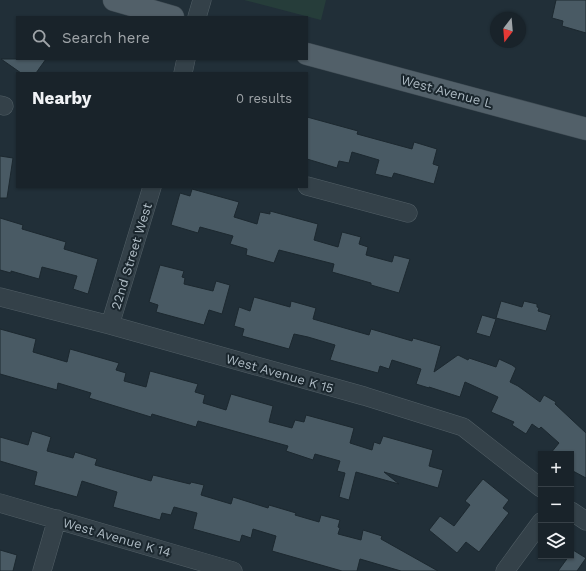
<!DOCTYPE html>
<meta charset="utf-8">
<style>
:root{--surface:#19232a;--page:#262f36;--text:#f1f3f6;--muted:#9fa4a8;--line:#374047}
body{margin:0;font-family:"Work Sans",sans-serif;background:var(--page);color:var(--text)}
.controls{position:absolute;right:12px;bottom:12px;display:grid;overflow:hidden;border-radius:0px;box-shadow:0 1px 3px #0004}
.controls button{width:36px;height:36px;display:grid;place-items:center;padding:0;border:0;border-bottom:1px solid var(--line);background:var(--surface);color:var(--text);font:20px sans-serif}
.compass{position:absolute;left:490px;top:12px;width:36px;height:36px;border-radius:50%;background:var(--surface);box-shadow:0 1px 3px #0004;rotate:196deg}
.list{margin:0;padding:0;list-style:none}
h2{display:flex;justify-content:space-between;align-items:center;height:52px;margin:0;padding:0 16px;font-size:17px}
h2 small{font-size:13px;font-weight:400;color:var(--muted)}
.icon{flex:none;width:22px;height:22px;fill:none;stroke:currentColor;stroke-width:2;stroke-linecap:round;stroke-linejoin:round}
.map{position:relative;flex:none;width:586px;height:571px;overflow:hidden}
.search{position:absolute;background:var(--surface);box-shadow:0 1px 3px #0004;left:16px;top:16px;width:292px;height:44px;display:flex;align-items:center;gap:10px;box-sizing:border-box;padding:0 14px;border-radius:0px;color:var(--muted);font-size:15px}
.panel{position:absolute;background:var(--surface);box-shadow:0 1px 3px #0004;left:16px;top:72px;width:292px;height:116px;border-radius:0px}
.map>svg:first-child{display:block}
</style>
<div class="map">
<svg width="586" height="571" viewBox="0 0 586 571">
<rect width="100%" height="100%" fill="#212f38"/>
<path fill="#263d3a" d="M 244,0 L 326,0 L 321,20 Z"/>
<path fill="#495a64" stroke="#1c282f" d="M 556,0 L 586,0 L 586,33 L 562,26 L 563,21 L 552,18 Z
M 1,59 L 46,59 L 36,73 L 21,73 Z
M 307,117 L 358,131 L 357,134 L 412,149 L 414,142 L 437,149 L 433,164 L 439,166 L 434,184 L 394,173 L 392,178 L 375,174 L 379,160 L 352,152 L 349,163 L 339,161 L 337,168 L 307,159 Z
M 0,156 L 13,158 L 7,198 L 0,198 Z
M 192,189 L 239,202 L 234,217 L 257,224 L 260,212 L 270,214 L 270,211 L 318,224 L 314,240 L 338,247 L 342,232 L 361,237 L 359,244 L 368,247 L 366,255 L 392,262 L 394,255 L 410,259 L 399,293 L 371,285 L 371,283 L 332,272 L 334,264 L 279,250 L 274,263 L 246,255 L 247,249 L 230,244 L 233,236 L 200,227 L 198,233 L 171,225 L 180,193 L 190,196 Z
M 0,218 L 23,225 L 22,229 L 66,242 L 64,249 L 98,259 L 88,294 L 73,289 L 77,276 L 42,267 L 39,279 L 11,271 L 11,273 L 0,270 Z
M 160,265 L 184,271 L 182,277 L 185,278 L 184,284 L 213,291 L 216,281 L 230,285 L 222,314 L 209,310 L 204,325 L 156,312 L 158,305 L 149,302 Z
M 254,297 L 290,307 L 291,301 L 316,308 L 313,319 L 369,335 L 371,329 L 412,341 L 413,338 L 441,346 L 434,372 L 458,355 L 468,360 L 469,358 L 496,367 L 499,359 L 512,365 L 516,368 L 510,382 L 518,386 L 540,402 L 544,395 L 556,402 L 555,404 L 586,433 L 586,478 L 571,470 L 571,454 L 550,454 L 559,443 L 541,427 L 539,429 L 532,424 L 526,434 L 512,425 L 514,422 L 491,412 L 498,397 L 465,382 L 460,397 L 429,387 L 429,388 L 416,384 L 421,369 L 392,360 L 389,369 L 380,366 L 378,373 L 330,360 L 335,345 L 308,337 L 294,334 L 289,349 L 242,336 L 244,329 L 234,326 L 239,307 L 250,311 Z
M 501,301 L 522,307 L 524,301 L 537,304 L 537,307 L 539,308 L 538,311 L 551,315 L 546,331 L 496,318 Z
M 482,315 L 496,319 L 490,337 L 476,333 Z
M 0,329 L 36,339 L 33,352 L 67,362 L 70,349 L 119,363 L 116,370 L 126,373 L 124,381 L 146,387 L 150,371 L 198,384 L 195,392 L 205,395 L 203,403 L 226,410 L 231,394 L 273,406 L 269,422 L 292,428 L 295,420 L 304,422 L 306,415 L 354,428 L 350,443 L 372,450 L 374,442 L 380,444 L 383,436 L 433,450 L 429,466 L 443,470 L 438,488 L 384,472 L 399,484 L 356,472 L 349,500 L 339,497 L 345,473 L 337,471 L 340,461 L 315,454 L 313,460 L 286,451 L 288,446 L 198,421 L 196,427 L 152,414 L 151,417 L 89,398 L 91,393 L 58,383 L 57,390 L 0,374 Z
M 32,431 L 51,437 L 47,451 L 73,458 L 75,452 L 97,459 L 95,465 L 151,481 L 153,475 L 190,484 L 191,482 L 204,485 L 201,495 L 231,504 L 233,497 L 268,508 L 269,505 L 296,513 L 295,515 L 319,522 L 321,515 L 340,520 L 338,527 L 340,528 L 338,534 L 361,540 L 363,530 L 382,536 L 381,539 L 438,571 L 401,571 L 360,559 L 357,571 L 342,571 L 272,551 L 276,536 L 253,529 L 251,538 L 242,535 L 240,542 L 193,529 L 197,513 L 174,507 L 171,515 L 162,513 L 160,520 L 113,507 L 117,492 L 82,481 L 77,497 L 34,485 L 37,472 L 0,461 L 0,437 L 28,445 Z
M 483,479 L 509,500 L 503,508 L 509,513 L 479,552 L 466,542 L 457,553 L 429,530 L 440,516 L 454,526 L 470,505 L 465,501 Z
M 0,550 L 17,555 L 13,571 L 0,571 Z
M 573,550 L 586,558 L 577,571 L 558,571 L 569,556 L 571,556 L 571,553 Z"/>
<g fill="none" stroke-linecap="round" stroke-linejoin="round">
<g stroke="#525f66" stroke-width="19">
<path id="minor" d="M 197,17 L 202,0
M 183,73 L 186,59
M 0,105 L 4,106
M 307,186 L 408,213
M 0,297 L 110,325 L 364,396 L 463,427 L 541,488
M 110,325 L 152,187
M 0,503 L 233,571
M 571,511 L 586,521
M 42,571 L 57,519
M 505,571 L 541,522"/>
</g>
<g stroke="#3e4a52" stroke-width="23">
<path id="major" d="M 114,0 L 173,17
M 307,54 L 586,129"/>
</g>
<use href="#minor" stroke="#344149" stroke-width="18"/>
<use href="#major" stroke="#526069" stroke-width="22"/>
</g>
<g text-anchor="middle" stroke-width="4" stroke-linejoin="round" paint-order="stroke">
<g font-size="13" fill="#afbcc5" stroke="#1a262d">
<text transform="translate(447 91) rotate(15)" y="5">West Avenue L</text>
<text transform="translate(131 256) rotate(-73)" y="5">22nd Street West</text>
<text transform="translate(280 373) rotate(16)" y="5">West Avenue K 15</text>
<text transform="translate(117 537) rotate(16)" y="5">West Avenue K 14</text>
</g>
</g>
</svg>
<div class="controls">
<button>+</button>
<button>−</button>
<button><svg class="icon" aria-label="layers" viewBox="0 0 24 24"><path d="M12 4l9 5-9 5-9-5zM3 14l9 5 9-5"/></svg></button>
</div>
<svg class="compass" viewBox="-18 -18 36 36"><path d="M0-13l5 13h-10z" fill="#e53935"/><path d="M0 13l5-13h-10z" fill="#9fa4a8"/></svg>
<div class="search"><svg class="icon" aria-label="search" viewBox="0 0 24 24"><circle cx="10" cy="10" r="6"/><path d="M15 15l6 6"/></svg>Search here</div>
<section class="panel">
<h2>Nearby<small>0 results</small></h2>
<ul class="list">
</ul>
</section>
</div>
